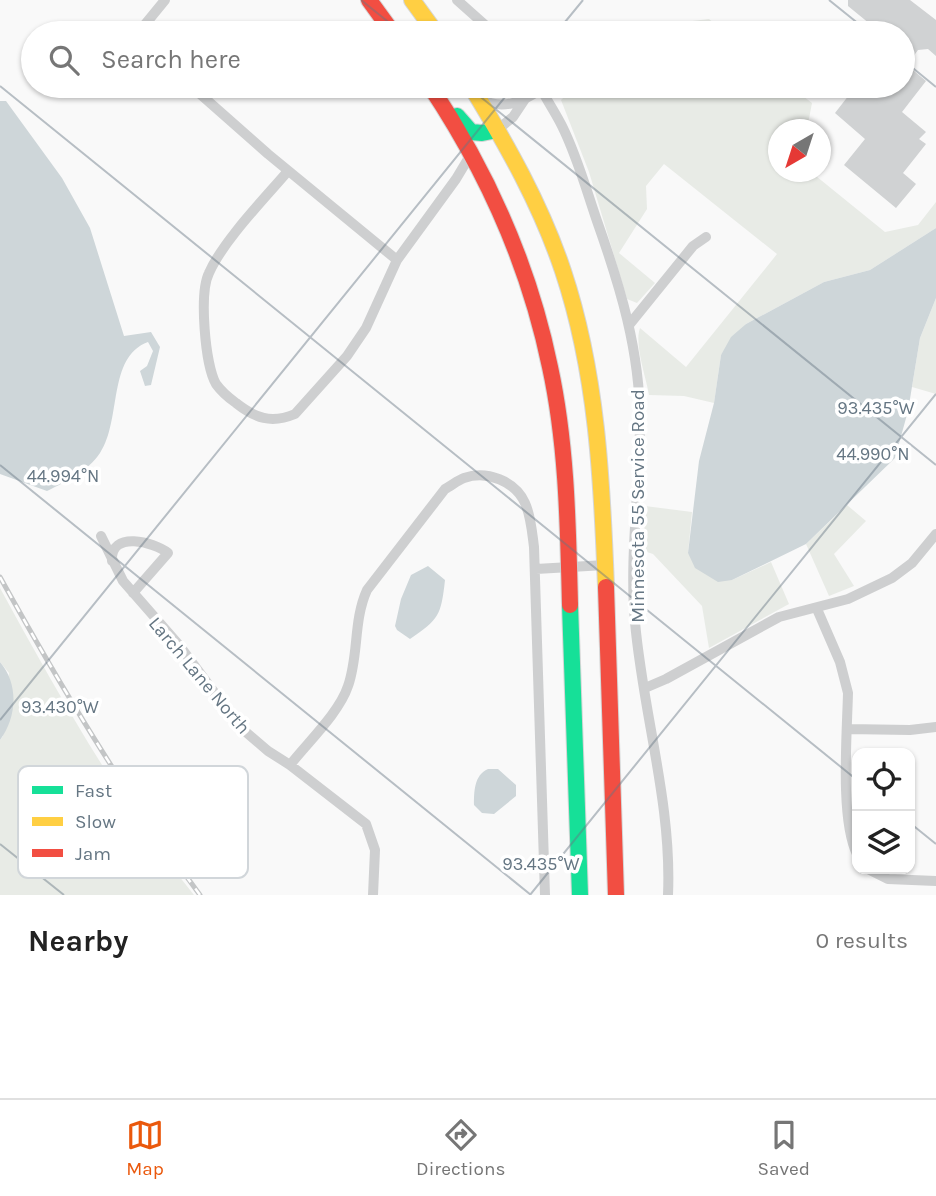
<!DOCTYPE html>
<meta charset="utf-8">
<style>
:root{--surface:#fff;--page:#f2f2f2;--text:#222;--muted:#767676;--line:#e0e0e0;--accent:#ea580c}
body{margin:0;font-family:Karla,sans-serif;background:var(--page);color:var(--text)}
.controls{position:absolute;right:21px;bottom:21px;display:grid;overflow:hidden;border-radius:14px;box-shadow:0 2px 5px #0004}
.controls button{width:63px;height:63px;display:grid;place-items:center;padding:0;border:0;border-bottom:2px solid var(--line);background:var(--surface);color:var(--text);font:35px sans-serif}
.compass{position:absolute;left:768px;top:119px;width:63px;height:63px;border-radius:50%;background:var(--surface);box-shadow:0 2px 5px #0004;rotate:219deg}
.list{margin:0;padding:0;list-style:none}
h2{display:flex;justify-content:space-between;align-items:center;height:91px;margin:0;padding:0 28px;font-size:30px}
h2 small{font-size:23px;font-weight:400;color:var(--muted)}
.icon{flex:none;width:38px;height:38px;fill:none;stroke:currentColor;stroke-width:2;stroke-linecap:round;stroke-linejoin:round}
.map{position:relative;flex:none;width:936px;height:895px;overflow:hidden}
.search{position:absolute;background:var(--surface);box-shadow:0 2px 5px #0004;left:21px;right:21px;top:21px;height:77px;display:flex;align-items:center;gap:18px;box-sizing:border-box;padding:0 24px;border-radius:38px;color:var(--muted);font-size:26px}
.sheet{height:203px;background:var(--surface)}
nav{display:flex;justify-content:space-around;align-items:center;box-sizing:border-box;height:98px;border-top:2px solid var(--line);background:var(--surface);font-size:19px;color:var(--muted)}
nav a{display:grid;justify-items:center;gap:4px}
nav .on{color:var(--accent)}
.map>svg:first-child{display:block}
</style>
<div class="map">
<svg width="936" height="895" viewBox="0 0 936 895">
<rect width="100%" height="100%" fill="#f9f9f9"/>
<path fill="#e8ebe6" d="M 709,19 L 726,33 L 630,33 L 635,28 Z
M 576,86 L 790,86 L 812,103 L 807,129 L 778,130 L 778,172 L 811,172 L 885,232 L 918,225 L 936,202 L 936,228 L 870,270 L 824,282 L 746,324 L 721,355 L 714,403 L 684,396 L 649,395 C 646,377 634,344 640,328 L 686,367 L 777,254 L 664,164 L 646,186 L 647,209 L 619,253 L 655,283 L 637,303 L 627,299 L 589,172 L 561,100 Z
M 936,298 L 936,394 L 912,387 L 920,338 Z
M 847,505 L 866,521 L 834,554 L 854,586 L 829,596 L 806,544 Z
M 645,506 L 692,512 L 688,553 L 732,580 L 771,562 L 789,604 L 709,648 L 702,606 L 653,554 L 644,551 Z
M 0,588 C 58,694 118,801 194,895 L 0,895 L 0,740 L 3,736 L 9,673 L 0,662 Z"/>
<path fill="#ced6d9" d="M 0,101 L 6,101 L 62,178 L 90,228 L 124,336 L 151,332 L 160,347 L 151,385 L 145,386 L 140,371 L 147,366 L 153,351 L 148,342 C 107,357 122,420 100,453 C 87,472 67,481 47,491 L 0,474 Z
M 936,228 L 936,298 L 920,338 L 908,411 L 895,458 L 806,544 L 732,580 L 718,582 L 695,568 L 688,553 L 699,461 L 714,403 L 721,355 L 731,337 L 746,324 L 824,282 L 870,270 Z
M 428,566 L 445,580 C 441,616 439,619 410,639 L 397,630 L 395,626 L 401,599 L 411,575 Z
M 0,662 C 19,684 17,717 0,740 Z
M 488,769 L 498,769 L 516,785 L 516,796 L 494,814 L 482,813 L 474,805 C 474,792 474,775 488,769 Z"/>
<path fill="#d0d2d3" d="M 848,0 L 910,0 L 936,20 L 936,56 L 928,49 L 918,50 L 907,65 L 926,81 L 902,112 L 926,132 L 919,139 L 926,144 L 903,173 L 916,184 L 896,208 L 844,165 L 865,139 L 835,113 L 849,95 L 838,86 L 903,86 L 903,33 L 881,33 L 848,6 Z"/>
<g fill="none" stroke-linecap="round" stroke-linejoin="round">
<g stroke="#d5d6d6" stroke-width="18">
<path id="fast" d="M 457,116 L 471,132 L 482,133 L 497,130
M 570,605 L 580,895"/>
</g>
<g stroke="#d5d6d6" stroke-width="18">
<path id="slow" d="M 412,0 L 436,33
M 471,86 C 507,145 541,205 563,271 C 597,373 602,480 606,587"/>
</g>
<g stroke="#d5d6d6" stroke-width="18">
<path id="jam" d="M 369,0 L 393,33
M 430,86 C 488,173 529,265 550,367 C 567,445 568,526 570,605
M 606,587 L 616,895"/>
</g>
<path stroke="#cecfd0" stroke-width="10" d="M 457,0 L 494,33
M 138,33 L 165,0
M 191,86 L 268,154 L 397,260
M 482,100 C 504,110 522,102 541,89 C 548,102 556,114 562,126 C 577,156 586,189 597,221 C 620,286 640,351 640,421 C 640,487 629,558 635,622 C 643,714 672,803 668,895
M 497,130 L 513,117 L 525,99
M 288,171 C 265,198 223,241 209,273 C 199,293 205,365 216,384 C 221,391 229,398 236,403 C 255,418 271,424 295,414 L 347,356 L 366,328 L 397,260 L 456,179 L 471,154
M 629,325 L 693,246 L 706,237
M 101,536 L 123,581 L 179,645 L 240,727 L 268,751 L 290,765 L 366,824 L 375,850 L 373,895
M 112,561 C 110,530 154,542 168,553 L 133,593
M 536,569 L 605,565
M 817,609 L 840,662 L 848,693 C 847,734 840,820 857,854
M 645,688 L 666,679 L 779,617 L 848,599 L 892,578 L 912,563 L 936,534
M 847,729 L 910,730 L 936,727
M 290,765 C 308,742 339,713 348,686 C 359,655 353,621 367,590 L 445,489 C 451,486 458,480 464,478 C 487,470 515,481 525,503 C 531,516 532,532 534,547 L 545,895
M 868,869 L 888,879 L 936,881"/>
<use href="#fast" stroke="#16e098" stroke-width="16"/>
<use href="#slow" stroke="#ffcf43" stroke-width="16"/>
<use href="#jam" stroke="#f24e42" stroke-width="16"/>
<g stroke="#c3c5c6" stroke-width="5">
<path id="rail" d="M 0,577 C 61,687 125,794 200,895"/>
</g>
<use href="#rail" stroke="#fff" stroke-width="2.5" stroke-dasharray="8" stroke-linecap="butt"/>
</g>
<path fill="none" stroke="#657683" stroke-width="2" stroke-opacity="0.45" d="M 361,0 L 402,33M 829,0 L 870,33M 556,33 L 583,0M 903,60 L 936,87M 0,86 L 857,780M 467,86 L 936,465M 0,465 L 531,895M 0,720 L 514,86M 910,823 L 936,844M 0,844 L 64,895M 530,895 L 936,394"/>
<g text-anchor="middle" stroke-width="7" stroke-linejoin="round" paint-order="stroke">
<g font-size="19" fill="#657683" stroke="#fff">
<text transform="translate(637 506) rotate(-90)" y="7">Minnesota 55 Service Road</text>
<text transform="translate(200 675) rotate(50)" y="7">Larch Lane North</text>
</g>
</g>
<rect x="18" y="766" width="230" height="112" rx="10" fill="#fff" stroke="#d1d6da" stroke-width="2"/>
<rect x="32" y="786" width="31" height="8" fill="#16e098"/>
<rect x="32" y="817" width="31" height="9" fill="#ffcf43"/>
<rect x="32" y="849" width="31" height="8" fill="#f24e42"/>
<g font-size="19" fill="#657683">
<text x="75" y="797">Fast</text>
<text x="75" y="828">Slow</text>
<text x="75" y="860">Jam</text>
</g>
<g font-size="18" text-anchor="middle" fill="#657683" stroke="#fff" stroke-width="7" stroke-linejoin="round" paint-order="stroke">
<text x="876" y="414">93.435°W</text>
<text x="873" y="460">44.990°N</text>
<text x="63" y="482">44.994°N</text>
<text x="60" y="713">93.430°W</text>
<text x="541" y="870">93.435°W</text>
</g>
</svg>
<div class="controls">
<button><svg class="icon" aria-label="locate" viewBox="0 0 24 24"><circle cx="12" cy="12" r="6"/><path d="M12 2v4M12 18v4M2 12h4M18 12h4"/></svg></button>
<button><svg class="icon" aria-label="layers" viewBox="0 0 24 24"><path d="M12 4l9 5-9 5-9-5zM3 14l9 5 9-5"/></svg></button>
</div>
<svg class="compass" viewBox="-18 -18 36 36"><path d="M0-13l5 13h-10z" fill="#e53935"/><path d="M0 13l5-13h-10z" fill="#767676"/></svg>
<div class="search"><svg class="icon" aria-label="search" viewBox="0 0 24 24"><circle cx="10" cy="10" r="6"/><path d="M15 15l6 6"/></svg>Search here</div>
</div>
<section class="sheet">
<h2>Nearby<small>0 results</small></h2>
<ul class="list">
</ul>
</section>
<nav>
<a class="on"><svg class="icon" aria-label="map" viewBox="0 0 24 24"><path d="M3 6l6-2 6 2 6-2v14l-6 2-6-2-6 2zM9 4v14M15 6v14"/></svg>Map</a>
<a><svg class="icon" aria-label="directions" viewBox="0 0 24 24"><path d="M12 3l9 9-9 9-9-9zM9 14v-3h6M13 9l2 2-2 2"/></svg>Directions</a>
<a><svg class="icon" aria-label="saved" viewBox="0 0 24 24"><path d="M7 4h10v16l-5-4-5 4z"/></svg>Saved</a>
</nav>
